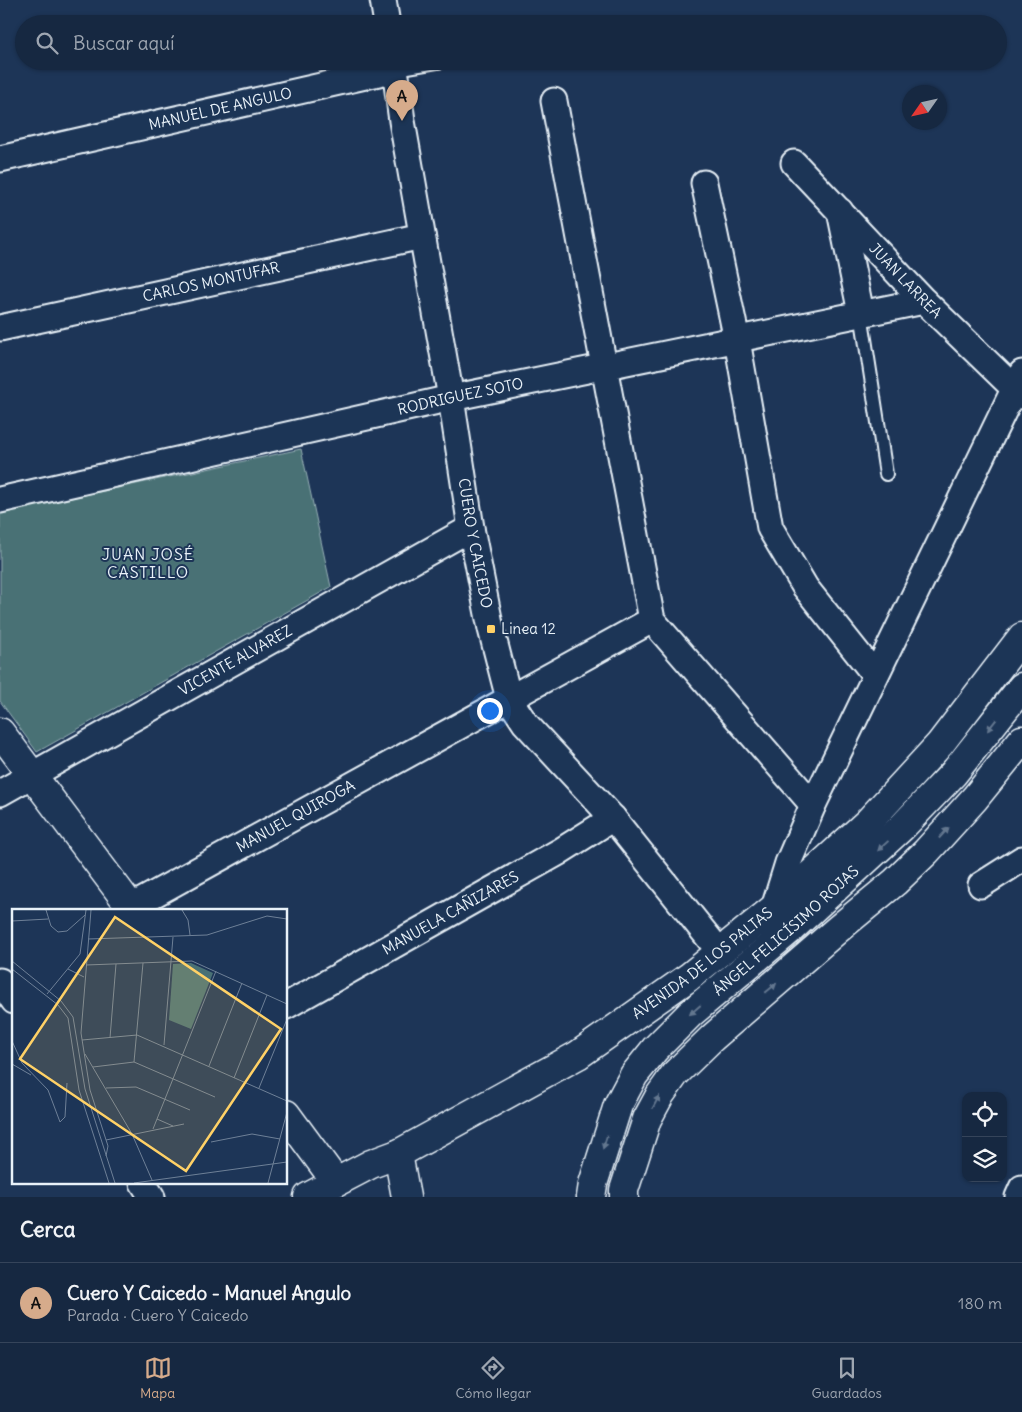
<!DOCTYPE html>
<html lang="es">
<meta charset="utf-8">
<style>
:root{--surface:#162841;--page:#23344c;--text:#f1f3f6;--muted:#9ea6b1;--line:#35445a;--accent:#d6ab8b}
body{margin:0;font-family:Delius,sans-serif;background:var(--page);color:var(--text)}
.controls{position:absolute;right:15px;bottom:15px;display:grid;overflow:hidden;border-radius:10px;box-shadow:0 1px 4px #0004}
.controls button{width:45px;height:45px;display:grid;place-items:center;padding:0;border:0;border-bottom:1px solid var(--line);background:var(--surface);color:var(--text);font:25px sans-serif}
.compass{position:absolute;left:902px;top:85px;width:45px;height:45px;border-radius:50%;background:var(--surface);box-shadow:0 1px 4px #0004;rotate:236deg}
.you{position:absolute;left:489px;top:710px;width:18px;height:18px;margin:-12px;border:4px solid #fff;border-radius:50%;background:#1a73e8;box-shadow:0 0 0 8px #1a73e833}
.badge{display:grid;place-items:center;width:32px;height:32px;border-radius:50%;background:var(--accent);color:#111;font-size:16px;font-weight:700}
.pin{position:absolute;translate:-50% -41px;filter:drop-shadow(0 1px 2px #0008)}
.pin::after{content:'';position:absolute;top:26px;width:18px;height:15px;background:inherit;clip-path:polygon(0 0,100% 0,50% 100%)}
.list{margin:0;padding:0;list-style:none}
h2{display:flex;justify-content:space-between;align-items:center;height:65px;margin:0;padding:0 20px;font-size:21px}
h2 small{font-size:16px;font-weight:400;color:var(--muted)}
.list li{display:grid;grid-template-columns:32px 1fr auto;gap:15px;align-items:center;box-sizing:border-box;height:80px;padding:0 20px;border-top:1px solid var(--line)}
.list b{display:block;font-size:19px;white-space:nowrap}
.list p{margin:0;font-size:16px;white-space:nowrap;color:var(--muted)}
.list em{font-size:16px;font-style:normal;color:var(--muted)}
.icon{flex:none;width:28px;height:28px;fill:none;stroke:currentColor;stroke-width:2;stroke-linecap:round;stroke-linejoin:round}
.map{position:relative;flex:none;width:1022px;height:1197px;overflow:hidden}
.search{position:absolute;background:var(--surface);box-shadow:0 1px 4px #0004;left:15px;right:15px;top:15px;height:55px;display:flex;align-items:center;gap:12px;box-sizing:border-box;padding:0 18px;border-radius:28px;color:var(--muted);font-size:19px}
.sheet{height:145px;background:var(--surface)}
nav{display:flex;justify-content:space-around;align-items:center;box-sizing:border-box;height:70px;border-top:1px solid var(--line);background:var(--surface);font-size:14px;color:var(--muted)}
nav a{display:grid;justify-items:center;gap:2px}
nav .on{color:var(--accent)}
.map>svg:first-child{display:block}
</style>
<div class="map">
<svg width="1022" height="1197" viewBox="0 0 1022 1197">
<rect width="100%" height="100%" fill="#1d3557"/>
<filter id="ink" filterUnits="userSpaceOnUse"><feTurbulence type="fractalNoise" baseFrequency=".02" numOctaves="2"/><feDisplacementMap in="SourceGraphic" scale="10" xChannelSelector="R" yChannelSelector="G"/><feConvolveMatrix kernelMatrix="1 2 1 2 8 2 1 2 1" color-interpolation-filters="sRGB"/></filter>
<g filter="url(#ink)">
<path fill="#497175" stroke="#98b1b6" d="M 301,449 L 331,587 L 37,752 L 0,701 L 0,513 Z"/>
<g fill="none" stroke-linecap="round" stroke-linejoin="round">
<g stroke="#e8f1f8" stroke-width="16">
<path id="service" d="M 396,69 L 443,61
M 861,313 L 886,474"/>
</g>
<g stroke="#e8f1f8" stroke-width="29">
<g id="minor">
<path d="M 383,0 L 387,24"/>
<path id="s1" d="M 394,61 L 402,121 L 451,398 L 471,528 L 491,629 L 509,699 L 525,723 L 613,818 L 720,952"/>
<path d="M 554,101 L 652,620 L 813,805"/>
<path id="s2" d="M 0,159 L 396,69"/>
<path id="s3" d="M 794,163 L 924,301 L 1022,396"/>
<path d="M 704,183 L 737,340 L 770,528 L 805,587 L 875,675"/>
<path d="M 840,211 L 861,313"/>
<path id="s4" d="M 0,328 L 422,236"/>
<path id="s5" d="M 0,500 L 451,398 L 924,301"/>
<path id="s6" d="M 0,793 L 471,528"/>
<path d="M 981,885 L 1022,859"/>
<path id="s7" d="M 131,907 L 652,620"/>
<path d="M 774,908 L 788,863 L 813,805 L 1022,373"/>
<path d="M 0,981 L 14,1001"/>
<path id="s8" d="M 286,1006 L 559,852 L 613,818"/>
<path d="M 143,1183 L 152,1197"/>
<path d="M 1018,1197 L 1022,1188"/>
</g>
</g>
<g stroke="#e8f1f8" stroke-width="31">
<path id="tertiary" d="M 0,732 L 134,911
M 286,1114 L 336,1182"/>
</g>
<g stroke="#e8f1f8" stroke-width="31">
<g id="secondary">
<path d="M 398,1154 L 406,1197"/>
<path id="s9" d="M 308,1197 L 371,1164 L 398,1154 L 578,1055 L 689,977 L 774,908 L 869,821 L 940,744 L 1022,637"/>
</g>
</g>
<g stroke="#e8f1f8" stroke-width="31">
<g id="trunk">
<path id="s10" d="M 591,1197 L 593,1184 L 618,1105 L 634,1075 L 655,1049 L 690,1014 L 792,928 L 902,827 L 953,774 L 1022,687"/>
<path d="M 624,1197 L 624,1190 L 647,1119 L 660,1095 L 675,1074 L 712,1038 L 838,929 L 895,882 L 926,852 L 975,798 L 1022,740"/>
</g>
</g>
<use href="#service" stroke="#1d3557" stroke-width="12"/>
<use href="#minor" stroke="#1d3557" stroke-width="25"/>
<use href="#tertiary" stroke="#1d3557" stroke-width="28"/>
<use href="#secondary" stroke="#1d3557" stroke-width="28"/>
<use href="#trunk" stroke="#1d3557" stroke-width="28"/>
</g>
<defs><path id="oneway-solid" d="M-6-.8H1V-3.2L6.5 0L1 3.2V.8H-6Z" transform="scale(1.25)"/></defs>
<g fill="#64778f">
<use href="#oneway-solid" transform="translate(992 725) rotate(128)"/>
<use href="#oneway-solid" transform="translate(944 833) rotate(-47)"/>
<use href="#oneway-solid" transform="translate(883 846) rotate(137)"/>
<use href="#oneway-solid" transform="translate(771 988) rotate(-40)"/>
<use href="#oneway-solid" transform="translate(695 1010) rotate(139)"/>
<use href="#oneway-solid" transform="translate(656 1102) rotate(-62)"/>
<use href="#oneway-solid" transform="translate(605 1142) rotate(108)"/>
</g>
</g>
<rect fill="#ffd166" stroke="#1d3557" stroke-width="2" x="486" y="624" width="10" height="10" rx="2.5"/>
<g text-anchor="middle" stroke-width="4" stroke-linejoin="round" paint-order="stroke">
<g font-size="15" fill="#e8f1f8" stroke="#1d3557">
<text dy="5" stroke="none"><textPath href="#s2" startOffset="226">MANUEL DE ANGULO</textPath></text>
<text dy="5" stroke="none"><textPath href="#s3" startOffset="162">JUAN LARREA</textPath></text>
<text dy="5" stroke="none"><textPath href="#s4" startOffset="216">CARLOS MONTUFAR</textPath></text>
<text dy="5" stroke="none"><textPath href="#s5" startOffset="472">RODRIGUEZ SOTO</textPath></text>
<text dy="5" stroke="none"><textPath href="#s1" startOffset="489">CUERO Y CAICEDO</textPath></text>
<text dy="5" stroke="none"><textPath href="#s6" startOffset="270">VICENTE ALVAREZ</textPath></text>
<text dy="5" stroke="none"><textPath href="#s7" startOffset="188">MANUEL QUIROGA</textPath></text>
<text dy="5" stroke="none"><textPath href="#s8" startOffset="189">MANUELA CAÑIZARES</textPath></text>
<text dy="5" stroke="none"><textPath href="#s10" startOffset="340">ÁNGEL FELICÍSIMO ROJAS</textPath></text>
<text dy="5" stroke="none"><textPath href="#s9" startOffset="460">AVENIDA DE LOS PALTAS</textPath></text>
</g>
<g font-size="15" fill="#e8f1f8" stroke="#1d3557" text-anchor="start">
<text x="501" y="634">Linea 12</text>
</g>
<g font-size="16" letter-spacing="1" fill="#e8f1f8" stroke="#1d3557">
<text x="148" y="560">JUAN JOSÉ<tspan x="148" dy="18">CASTILLO</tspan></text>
</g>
</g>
<g transform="translate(12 909)">
<rect width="275" height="275" fill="#1d3557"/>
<path d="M 179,54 L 201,64 L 179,120 L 157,111 L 161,55 Z" fill="#497175"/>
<path fill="none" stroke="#6e8097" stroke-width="1" d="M 34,1 L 39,17 L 46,23 L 55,22 L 73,6M 79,1 L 69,124 L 78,181 L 96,237 L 94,247M 170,1 L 176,11 L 178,26M 0,12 L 36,10M 76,30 L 195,26 L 255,7 L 275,10M 0,52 L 49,92 L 61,108 L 73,180 L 103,274M 74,56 L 180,52 L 275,95M 0,60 L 46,96 L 56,109 L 67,181 L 97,274M 56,60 L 72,68M 35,85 L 68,45 L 74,1M 98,129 L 104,55M 70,131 L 125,126 L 275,192M 0,132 L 10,154 L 36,181 L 48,213 L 53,208 L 55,174M 152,136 L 161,28M 73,145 L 120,225 L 140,271M 122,153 L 131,54M 0,155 L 19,166M 197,157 L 230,74M 81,158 L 122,153 L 203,188M 222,169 L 255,86M 94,179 L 124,178 L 178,201M 247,179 L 275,110M 145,210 L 161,217M 141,220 L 204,62M 94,231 L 172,215M 199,233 L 240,225 L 268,230M 122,274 L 275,253M 256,274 L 275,203"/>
<path fill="#ffd166" fill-opacity="0.15" stroke="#ffd166" stroke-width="2.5" d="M 103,8 L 269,120 L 174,262 L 8,150 Z"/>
<rect width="275" height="275" fill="none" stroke="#e8f1f8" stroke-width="2.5"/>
</g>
</svg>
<div class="controls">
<button><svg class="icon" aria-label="locate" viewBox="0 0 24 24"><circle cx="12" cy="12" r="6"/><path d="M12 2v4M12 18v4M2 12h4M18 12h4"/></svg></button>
<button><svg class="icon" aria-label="layers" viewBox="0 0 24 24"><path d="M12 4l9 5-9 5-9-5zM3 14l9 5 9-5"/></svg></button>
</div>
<svg class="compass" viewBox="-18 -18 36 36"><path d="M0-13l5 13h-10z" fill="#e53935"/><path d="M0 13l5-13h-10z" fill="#9ea6b1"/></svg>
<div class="you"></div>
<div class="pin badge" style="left:402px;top:121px">A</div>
<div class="search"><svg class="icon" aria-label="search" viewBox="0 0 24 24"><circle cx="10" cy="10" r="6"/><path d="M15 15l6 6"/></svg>Buscar aquí</div>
</div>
<section class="sheet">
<h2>Cerca<small></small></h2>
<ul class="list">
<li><span class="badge">A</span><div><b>Cuero Y Caicedo - Manuel Angulo</b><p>Parada · Cuero Y Caicedo</p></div><em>180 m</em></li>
</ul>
</section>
<nav>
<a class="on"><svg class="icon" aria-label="map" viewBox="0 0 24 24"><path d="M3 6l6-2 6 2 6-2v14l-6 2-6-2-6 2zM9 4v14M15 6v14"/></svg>Mapa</a>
<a><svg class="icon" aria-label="directions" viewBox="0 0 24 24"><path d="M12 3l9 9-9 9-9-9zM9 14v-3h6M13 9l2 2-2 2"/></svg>Cómo llegar</a>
<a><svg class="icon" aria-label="saved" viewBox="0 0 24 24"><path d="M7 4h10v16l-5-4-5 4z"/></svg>Guardados</a>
</nav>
